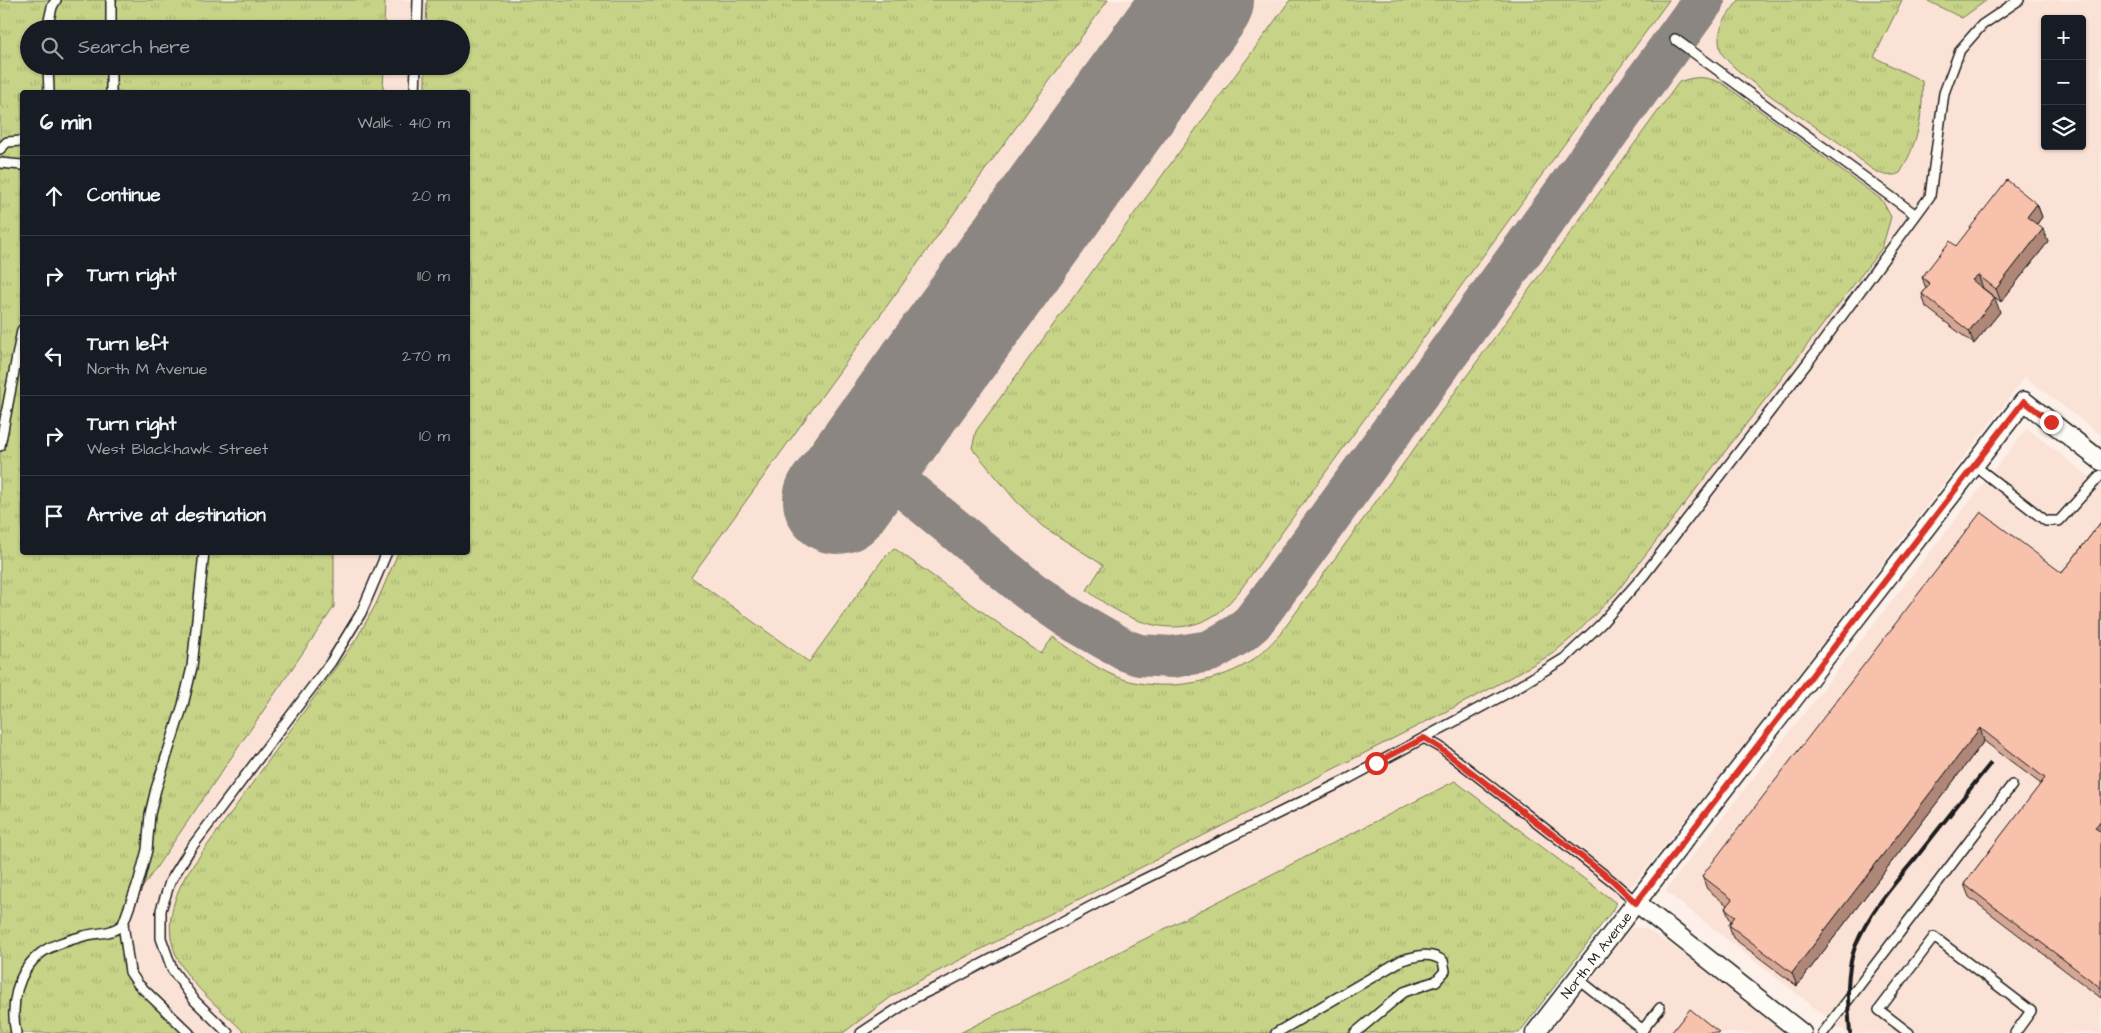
<!DOCTYPE html>
<meta charset="utf-8">
<style>
:root{--surface:#171b24;--page:#20242c;--text:#f1f3f6;--muted:#9ea1a6;--line:#363941}
body{margin:0;font-family:"Architects Daughter",sans-serif;background:var(--page);color:var(--text)}
.controls{position:absolute;right:15px;top:15px;display:grid;overflow:hidden;border-radius:5px;box-shadow:0 1px 4px #0004}
.controls button{width:45px;height:45px;display:grid;place-items:center;padding:0;border:0;border-bottom:1px solid var(--line);background:var(--surface);color:var(--text);font:25px sans-serif}
.stop{position:absolute;width:15px;height:15px;margin:-11px;border:4px solid #d93025;border-radius:50%;background:#fff}
.stop.end{background:#d93025;border-color:#fff;box-shadow:0 1px 5px #0008}
.list{margin:0;padding:0;list-style:none}
h2{display:flex;justify-content:space-between;align-items:center;height:65px;margin:0;padding:0 20px;font-size:21px}
h2 small{font-size:16px;font-weight:400;color:var(--muted)}
.list li{display:grid;grid-template-columns:32px 1fr auto;gap:15px;align-items:center;box-sizing:border-box;height:80px;padding:0 20px;border-top:1px solid var(--line)}
.list b{display:block;font-size:19px;white-space:nowrap}
.list p{margin:0;font-size:16px;white-space:nowrap;color:var(--muted)}
.list em{font-size:16px;font-style:normal;color:var(--muted)}
.icon{flex:none;width:28px;height:28px;fill:none;stroke:currentColor;stroke-width:2;stroke-linecap:round;stroke-linejoin:round}
.map{position:relative;flex:none;width:2101px;height:1033px;overflow:hidden}
.search{position:absolute;background:var(--surface);box-shadow:0 1px 4px #0004;left:20px;top:20px;width:450px;height:55px;display:flex;align-items:center;gap:12px;box-sizing:border-box;padding:0 18px;border-radius:28px;color:var(--muted);font-size:19px}
.panel{position:absolute;background:var(--surface);box-shadow:0 1px 4px #0004;left:20px;top:90px;width:450px;height:465px;border-radius:5px}
.map>svg:first-child{display:block}
</style>
<div class="map">
<svg width="2101" height="1033" viewBox="0 0 2101 1033">
<defs>
<pattern id="grass-tufts" width="24" height="20" patternUnits="userSpaceOnUse" patternTransform="scale(1.25)"><rect width="24" height="20" fill="#c7d487"/><path d="M3 7l-1-3M5 7V3M7 7l1-3M15 17l-1-3M17 17v-4M19 17l1-3" fill="none" stroke="#aab574"/></pattern>
</defs>
<rect width="100%" height="100%" fill="#fcf0e8"/>
<filter id="ink" filterUnits="userSpaceOnUse"><feTurbulence type="fractalNoise" baseFrequency=".02" numOctaves="2"/><feDisplacementMap in="SourceGraphic" scale="10" xChannelSelector="R" yChannelSelector="G"/><feConvolveMatrix kernelMatrix="1 2 1 2 8 2 1 2 1" color-interpolation-filters="sRGB"/></filter>
<g filter="url(#ink)">
<path fill="#fbe2d6" fill-rule="evenodd" d="M 385,0 L 2101,0 L 2101,435 L 2025,377 L 1732,761 L 1637,880 L 1616,903 L 1454,781 L 960,1033 L 197,1033 L 136,974 L 131,960 L 127,920 L 132,903 L 334,607 L 334,553 L 468,552 L 468,92 L 383,92 L 384,66 L 461,66 L 461,29 L 384,29 ZM 2045,19 L 2082,19 L 2082,146 L 2045,146 Z
M 2027,428 L 2101,486 L 2101,1033 L 1847,1033 L 1665,891 Z
M 1631,928 L 1645,928 L 1804,1033 L 1550,1033 Z"/>
<path fill="url(#grass-tufts)" stroke="#727852" d="M 0,0 L 385,0 L 384,29 L 29,29 L 29,66 L 384,66 L 383,92 L 22,92 L 22,552 L 334,553 L 334,607 L 132,903 L 127,920 L 131,960 L 136,974 L 197,1033 L 0,1033 Z
M 427,0 L 1108,0 L 691,577 L 809,662 L 883,559 L 894,548 L 1041,654 L 1053,637 C 1073,650 1093,667 1115,676 C 1153,692 1204,686 1241,667 C 1257,659 1269,646 1281,633 L 1679,82 C 1695,76 1705,76 1722,83 L 1882,200 L 1891,217 L 1882,248 L 1616,593 L 1575,635 L 1552,654 L 1486,691 L 911,985 L 891,997 L 843,1033 L 245,1033 C 194,983 144,952 186,875 L 357,638 L 376,604 L 398,553 L 468,552 L 468,92 L 425,92 L 425,66 L 461,66 L 461,29 L 426,29 Z
M 1290,0 L 1669,0 L 1238,593 C 1231,600 1224,610 1215,615 C 1172,642 1122,619 1087,590 L 1103,565 L 1042,526 L 1016,501 L 972,448 L 976,431 Z
M 1739,0 L 1902,0 L 1874,57 L 1922,81 C 1924,114 1917,145 1900,173 C 1881,183 1861,160 1848,149 C 1825,132 1727,71 1721,51 C 1714,30 1727,16 1739,0 Z
M 1926,0 L 1987,0 L 1962,18 Z
M 1455,781 L 1616,903 L 1612,911 L 1519,1033 L 960,1033 Z"/>
<g fill="none" stroke-linecap="round" stroke-linejoin="round">
<path stroke="#8c8682" stroke-width="42" d="M 889,428 C 885,447 883,464 895,480 L 1030,591 L 1069,618 L 1125,650 L 1139,655 L 1172,657 L 1210,651 L 1239,634 L 1252,623 L 1265,606 L 1704,0"/>
<path stroke="#8c8682" stroke-width="108" d="M 837,500 L 1200,0"/>
<g stroke="#1c1c1c" stroke-width="12">
<path id="lane" d="M 111,0 L 111,29
M 47,29 L 52,7 L 56,0
M 417,29 L 418,0
M 1675,39 L 1916,215
M 48,66 L 49,92
M 111,66 L 111,92
M 415,92 L 416,66
M 0,149 L 7,142 L 22,141
M 0,163 L 22,165
M 0,446 L 22,330
M 1974,465 L 2046,521 L 2059,521 L 2101,475
M 1424,738 L 1440,747 L 1611,880 L 1637,903
M 1577,978 L 1643,1030
M 16,1033 C 10,1005 17,971 41,953 C 53,944 70,940 84,936 C 98,932 111,935 123,924
M 189,1033 L 138,984 L 130,972 L 123,924 L 139,880 L 147,850 L 150,814 L 156,789 L 183,705 L 192,667 L 204,552
M 228,1033 L 195,1001 L 172,969 L 161,938 L 161,910 L 170,882 L 191,848 L 331,662 L 361,613 L 387,552
M 861,1033 L 914,998 L 944,984 L 1124,889 L 1344,781 L 1511,691 L 1565,658 L 1601,624 L 1644,575 L 1808,362 L 1930,196 L 1944,93 L 1960,50 L 1982,25 L 2019,0
M 1276,1033 L 1402,960 C 1417,956 1430,951 1443,961 L 1445,971 L 1436,981 L 1404,992 L 1355,1033
M 1640,1033 L 1660,1008
M 1823,1033 L 2012,785
M 1909,1033 L 1879,1010 L 1934,937 L 2031,1011 L 2015,1033"/>
</g>
<g stroke="#1c1c1c" stroke-width="21">
<path id="street" d="M 1637,903 L 1802,1033
M 1535,1033 L 2024,401 L 2101,461"/>
</g>
<use href="#lane" stroke="#fdfcf7" stroke-width="9"/>
<use href="#street" stroke="#fdfcf7" stroke-width="18"/>
<path stroke="#1c1c1c" stroke-width="4" d="M 1850,1033 C 1848,1005 1845,974 1855,947 C 1868,914 1893,885 1915,859 C 1940,827 1965,795 1990,764"/>
</g>
<path fill="#d5a694" stroke="#1c1c1c" d="M 2037,204 L 2042,217 L 2037,224 L 2048,242 L 2001,302 L 1983,288 L 1983,289 L 2000,312 L 1974,344 L 1926,307 L 1922,294 L 1926,289 L 1922,277 L 1956,246 Z
M 2101,522 L 2101,998 L 1969,897 L 1964,884 L 2041,784 L 1984,741 L 1797,986 L 1733,938 L 1729,925 L 1731,922 L 1725,908 L 1727,905 L 1707,889 L 1702,876 L 2062,573 Z"/>
<path fill="#ae8778" stroke="#1c1c1c" d="M 2037,204 L 2042,217 L 2032,230 L 2027,217 Z
M 2043,229 L 2048,242 L 2001,302 L 1996,289 Z
M 1978,275 L 1983,288 L 1976,293 L 1972,280 Z
M 1995,298 L 2000,312 L 1974,344 L 1969,331 Z
M 1980,728 L 1984,741 L 1797,986 L 1792,973 Z
M 2101,820 L 2101,839 L 2095,828 Z"/>
<path fill="#f8c1ac" stroke="#1c1c1c" d="M 2007,180 L 2037,204 L 2027,217 L 2043,229 L 1996,289 L 1978,275 L 1972,280 L 1995,298 L 1969,331 L 1922,294 L 1930,284 L 1922,277 L 1950,241 L 1956,246 Z
M 1981,512 L 2062,573 L 2101,522 L 2101,820 L 2095,828 L 2101,832 L 2101,988 L 1964,884 L 2045,778 L 1980,728 L 1792,973 L 1729,925 L 1735,916 L 1725,908 L 1732,899 L 1702,876 Z
M 1690,1009 L 1720,1033 L 1671,1033 Z"/>
</g>
<g fill="none" stroke-linecap="round" stroke-linejoin="round" filter="url(#ink)">
<path stroke="#d93025" stroke-width="6" d="M 1376,763 L 1424,738 L 1440,748 L 1612,880 L 1636,903 L 2024,401 L 2051,422"/>
</g>
<g text-anchor="middle" stroke-width="5" stroke-linejoin="round" paint-order="stroke">
<g font-size="14" fill="#1c1c1c" stroke="#fdfcf7">
<text transform="translate(1596 955) rotate(-52)" y="5">North M Avenue</text>
</g>
</g>
</svg>
<div class="controls">
<button>+</button>
<button>−</button>
<button><svg class="icon" aria-label="layers" viewBox="0 0 24 24"><path d="M12 4l9 5-9 5-9-5zM3 14l9 5 9-5"/></svg></button>
</div>
<div class="stop" style="left:1376px;top:763px"></div>
<div class="stop end" style="left:2051px;top:422px"></div>
<div class="search"><svg class="icon" aria-label="search" viewBox="0 0 24 24"><circle cx="10" cy="10" r="6"/><path d="M15 15l6 6"/></svg>Search here</div>
<section class="panel">
<h2>6 min<small>Walk · 410 m</small></h2>
<ul class="list">
<li><svg class="icon" aria-label="ahead" viewBox="0 0 24 24"><path d="M12 20V5M6 11l6-6 6 6"/></svg><div><b>Continue</b></div><em>20 m</em></li>
<li><svg class="icon" aria-label="right" viewBox="0 0 24 24"><path d="M7 20v-9h11M14 6l5 5-5 5"/></svg><div><b>Turn right</b></div><em>110 m</em></li>
<li><svg class="icon" aria-label="left" viewBox="0 0 24 24"><path d="M17 20v-9H6M10 6l-5 5 5 5"/></svg><div><b>Turn left</b><p>North M Avenue</p></div><em>270 m</em></li>
<li><svg class="icon" aria-label="right" viewBox="0 0 24 24"><path d="M7 20v-9h11M14 6l5 5-5 5"/></svg><div><b>Turn right</b><p>West Blackhawk Street</p></div><em>10 m</em></li>
<li><svg class="icon" aria-label="arrive" viewBox="0 0 24 24"><path d="M6 21V4h12l-3 4 3 4H6"/></svg><div><b>Arrive at destination</b></div></li>
</ul>
</section>
</div>
